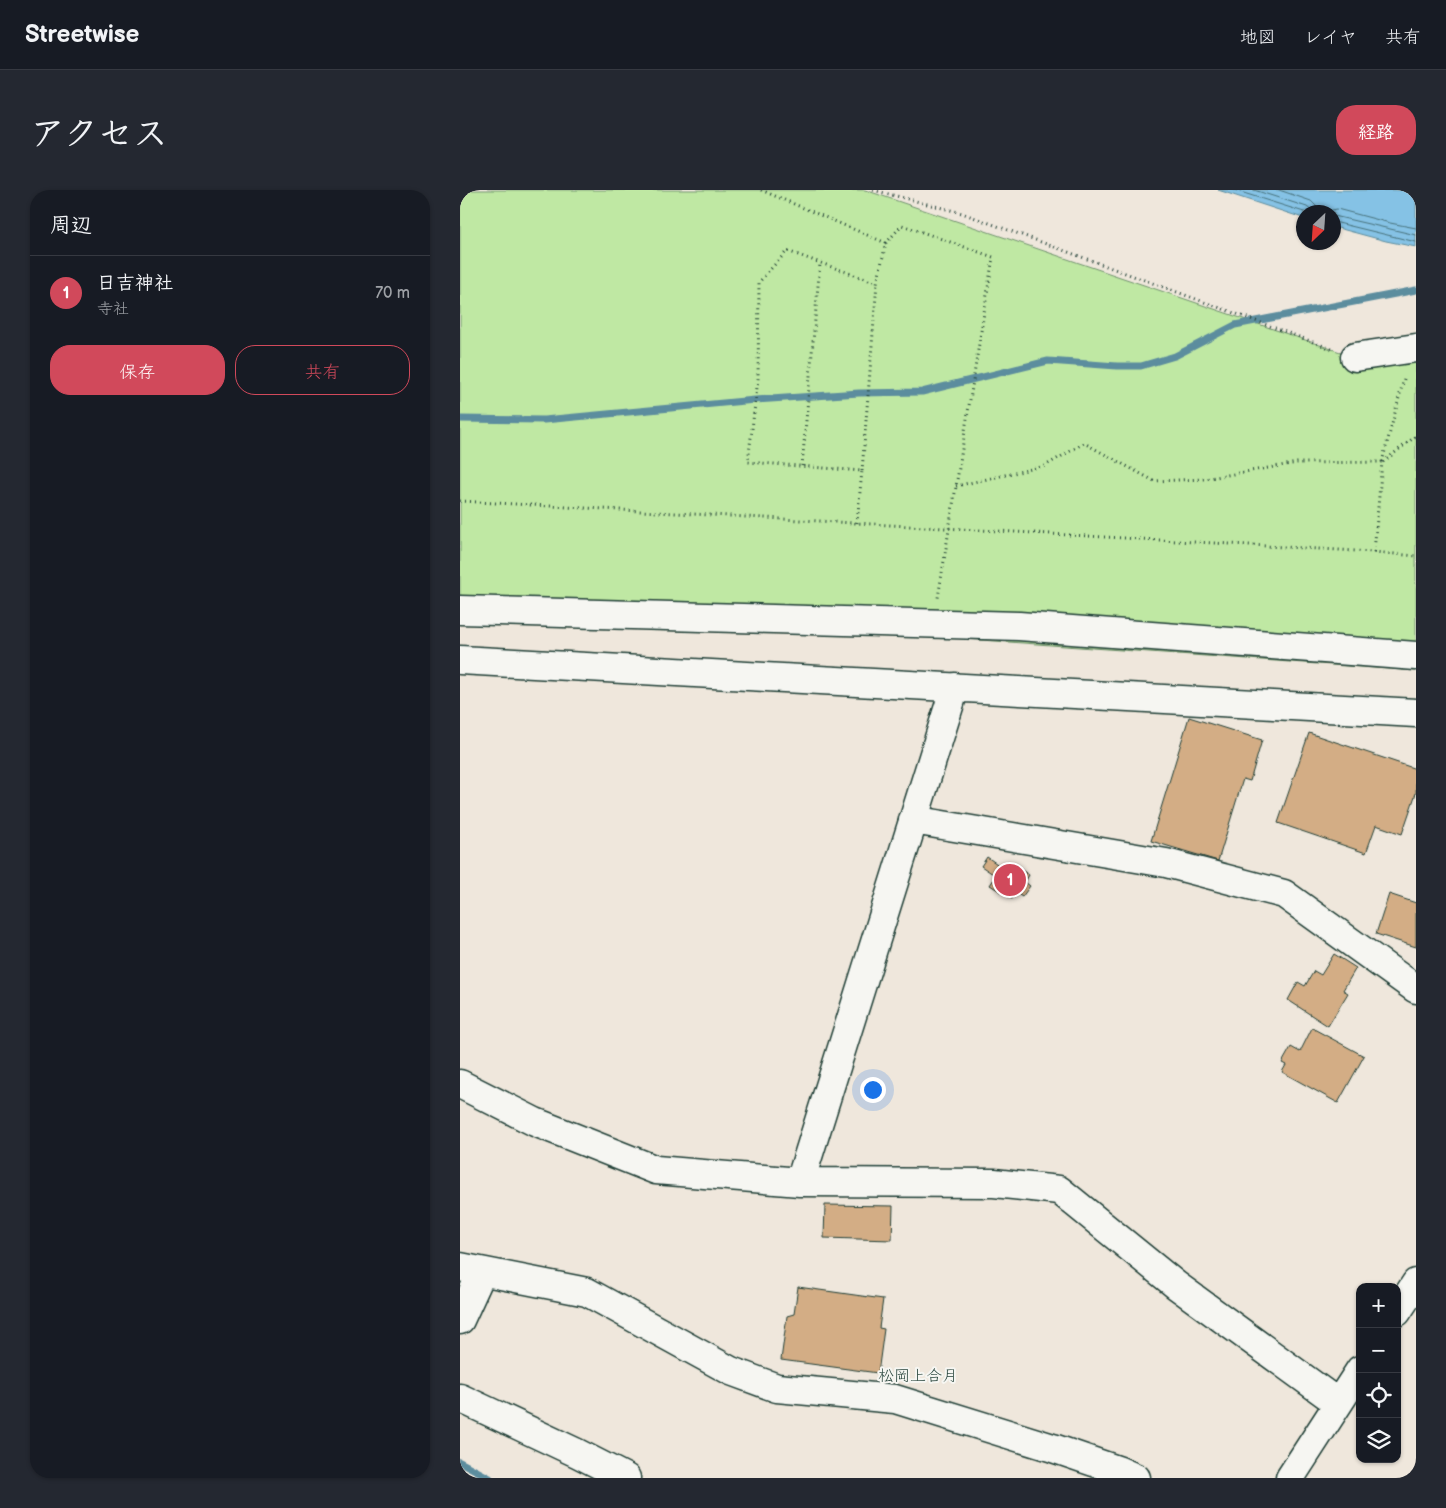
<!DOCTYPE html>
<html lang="ja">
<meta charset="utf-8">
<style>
:root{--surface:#171b24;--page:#242831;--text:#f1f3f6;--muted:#9ea1a6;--line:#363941;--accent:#d1495b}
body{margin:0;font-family:"Balsamiq Sans","Klee One",sans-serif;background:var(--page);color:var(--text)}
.controls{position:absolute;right:15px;bottom:15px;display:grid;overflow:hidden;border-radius:10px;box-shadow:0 1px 4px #0004}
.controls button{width:45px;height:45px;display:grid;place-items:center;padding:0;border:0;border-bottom:1px solid var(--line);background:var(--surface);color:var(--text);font:25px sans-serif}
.compass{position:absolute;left:836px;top:15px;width:45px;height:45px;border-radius:50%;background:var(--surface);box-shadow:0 1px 4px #0004;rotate:205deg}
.you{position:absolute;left:412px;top:899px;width:18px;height:18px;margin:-12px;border:4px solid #fff;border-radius:50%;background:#1a73e8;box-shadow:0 0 0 8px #1a73e833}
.badge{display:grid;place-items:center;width:32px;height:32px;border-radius:50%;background:var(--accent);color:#fff;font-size:16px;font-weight:700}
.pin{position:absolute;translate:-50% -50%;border:2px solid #fff;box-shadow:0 1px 5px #0006}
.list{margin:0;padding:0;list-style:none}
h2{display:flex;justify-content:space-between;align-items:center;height:65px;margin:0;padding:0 20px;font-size:21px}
h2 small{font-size:16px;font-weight:400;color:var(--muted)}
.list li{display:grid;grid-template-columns:32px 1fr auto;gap:15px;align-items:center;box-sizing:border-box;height:75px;padding:0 20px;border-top:1px solid var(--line)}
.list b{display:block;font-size:19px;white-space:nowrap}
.list p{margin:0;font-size:16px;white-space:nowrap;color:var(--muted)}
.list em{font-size:16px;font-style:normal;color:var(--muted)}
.actions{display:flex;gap:10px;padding:15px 20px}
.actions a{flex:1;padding:11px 0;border:1px solid var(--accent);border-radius:20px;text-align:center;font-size:18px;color:var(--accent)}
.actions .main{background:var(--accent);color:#fff}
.icon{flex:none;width:28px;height:28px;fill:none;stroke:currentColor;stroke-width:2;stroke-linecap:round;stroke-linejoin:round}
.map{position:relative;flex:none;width:956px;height:1288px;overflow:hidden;border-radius:20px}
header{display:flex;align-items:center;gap:30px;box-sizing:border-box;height:70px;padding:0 25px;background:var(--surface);border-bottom:1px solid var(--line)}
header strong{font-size:24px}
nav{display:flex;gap:28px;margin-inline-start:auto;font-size:18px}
.intro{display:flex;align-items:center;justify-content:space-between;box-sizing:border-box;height:120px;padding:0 30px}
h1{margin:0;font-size:35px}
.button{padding:12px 22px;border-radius:20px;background:var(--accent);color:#fff;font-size:18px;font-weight:700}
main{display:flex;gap:30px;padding:0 30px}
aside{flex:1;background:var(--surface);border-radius:20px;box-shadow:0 1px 4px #0004}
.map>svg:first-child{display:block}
</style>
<header>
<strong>Streetwise</strong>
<nav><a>地図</a><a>レイヤ</a><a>共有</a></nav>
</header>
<div class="intro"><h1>アクセス</h1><a class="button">経路</a></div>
<main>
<aside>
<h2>周辺<small></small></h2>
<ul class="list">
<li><span class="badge">1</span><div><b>日吉神社</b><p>寺社</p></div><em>70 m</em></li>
</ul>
<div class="actions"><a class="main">保存</a><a>共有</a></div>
</aside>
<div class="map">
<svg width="956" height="1288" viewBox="0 0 956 1288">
<rect width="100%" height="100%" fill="#efe7dc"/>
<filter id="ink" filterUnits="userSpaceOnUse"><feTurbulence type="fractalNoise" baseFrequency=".02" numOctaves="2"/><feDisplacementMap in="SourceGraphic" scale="10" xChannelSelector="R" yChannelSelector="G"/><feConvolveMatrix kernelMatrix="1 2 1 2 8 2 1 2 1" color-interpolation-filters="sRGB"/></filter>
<g filter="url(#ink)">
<path fill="#bfe8a3" stroke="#6f926c" d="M 0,0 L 405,0 L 895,167 L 956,161 L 956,481 L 0,413 Z"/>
<path fill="#85c2e5" stroke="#5c8d9e" d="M 758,0 L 956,0 L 956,57 L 926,51 L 874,37 L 874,22 L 844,22 L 843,28 Z"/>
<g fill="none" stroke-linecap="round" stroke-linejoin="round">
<path stroke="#48727b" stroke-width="1" d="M 774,0 L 844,22
M 794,0 L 847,17 L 853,22
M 819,0 L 851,11 L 862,22 L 877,19 L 930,33 L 956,38
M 874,26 L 956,45
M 874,32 L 956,52"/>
<path stroke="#5c8d9e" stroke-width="7" d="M 0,229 L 84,230 L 295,210 L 399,203 L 462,202 L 588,171 L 657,176 L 681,176 L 715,166 L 775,135 L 956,100
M 0,1272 L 30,1288"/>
</g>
<path fill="#d3ad85" stroke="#1f3d34" d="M 729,527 L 802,550 L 790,591 L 783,589 L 758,671 L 691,651 Z
M 849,543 L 956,579 L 956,603 L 942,644 L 916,635 L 906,663 L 818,633 Z
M 527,667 L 543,678 L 548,671 L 569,685 L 565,692 L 570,696 L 562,707 L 556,703 L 552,709 L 530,695 L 536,686 L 521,676 Z
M 929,704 L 956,713 L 956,757 L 916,744 Z
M 874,764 L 896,778 L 883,800 L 888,803 L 868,836 L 828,810 L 838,792 L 845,796 L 854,781 L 861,785 Z
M 852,838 L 904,866 L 878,913 L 822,882 L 826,875 L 822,873 L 831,857 L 840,862 Z
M 365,1015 L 433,1016 L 432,1050 L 364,1048 Z
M 338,1097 L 423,1109 L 419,1138 L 424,1139 L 418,1183 L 321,1170 L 327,1126 L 334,1124 Z"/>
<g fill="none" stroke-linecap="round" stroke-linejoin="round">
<g stroke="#1f3d34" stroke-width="31">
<path id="minor" d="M 895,167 L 956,158
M 0,420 L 559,436 L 956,466
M 0,470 L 956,523
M 453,630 L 706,673 L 824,704 L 956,799
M 0,894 L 75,932 L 196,980 L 340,992 L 534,993 L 599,1000 L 716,1095 L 878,1213
M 340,992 L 495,497
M 0,1077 L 127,1102 L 271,1181 L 317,1198 L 435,1209 L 593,1258 L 660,1281 L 676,1288
M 937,1122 L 956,1093
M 0,1130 L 22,1082
M 0,1208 L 117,1263 L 166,1288
M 830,1288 L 900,1180"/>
</g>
<path stroke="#1f3d34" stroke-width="3" stroke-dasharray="1 4" stroke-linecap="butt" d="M 301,0 L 426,53
M 413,0 L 502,23 L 872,159
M 922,272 L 945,185
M 923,272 L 956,246
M 342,276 L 360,73
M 402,281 L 417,93
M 496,296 L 585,276 L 624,253 L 694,291 L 744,289 L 837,273 L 922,272 L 914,362
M 0,311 L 914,362 L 956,366
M 397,333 L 402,281 L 288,272 L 298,189 L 299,92 L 327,61 L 417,93 L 426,53 L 442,35 L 533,67 L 478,408"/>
<use href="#minor" stroke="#f6f6f2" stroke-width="28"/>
</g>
</g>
<g text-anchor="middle" stroke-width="4" stroke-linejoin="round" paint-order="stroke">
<g font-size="16" fill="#1f3d34" stroke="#f6f6f2">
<text x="458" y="1191">松岡上合月</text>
</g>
</g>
</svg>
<div class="controls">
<button>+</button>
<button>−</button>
<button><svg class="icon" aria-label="locate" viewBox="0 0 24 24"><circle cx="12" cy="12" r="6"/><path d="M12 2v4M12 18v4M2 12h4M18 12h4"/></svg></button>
<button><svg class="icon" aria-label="layers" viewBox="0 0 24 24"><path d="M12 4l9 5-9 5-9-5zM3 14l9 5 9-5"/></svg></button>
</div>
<svg class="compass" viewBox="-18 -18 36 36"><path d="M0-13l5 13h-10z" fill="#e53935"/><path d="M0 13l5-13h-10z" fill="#9ea1a6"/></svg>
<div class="you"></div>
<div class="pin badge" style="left:550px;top:690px">1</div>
</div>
</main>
